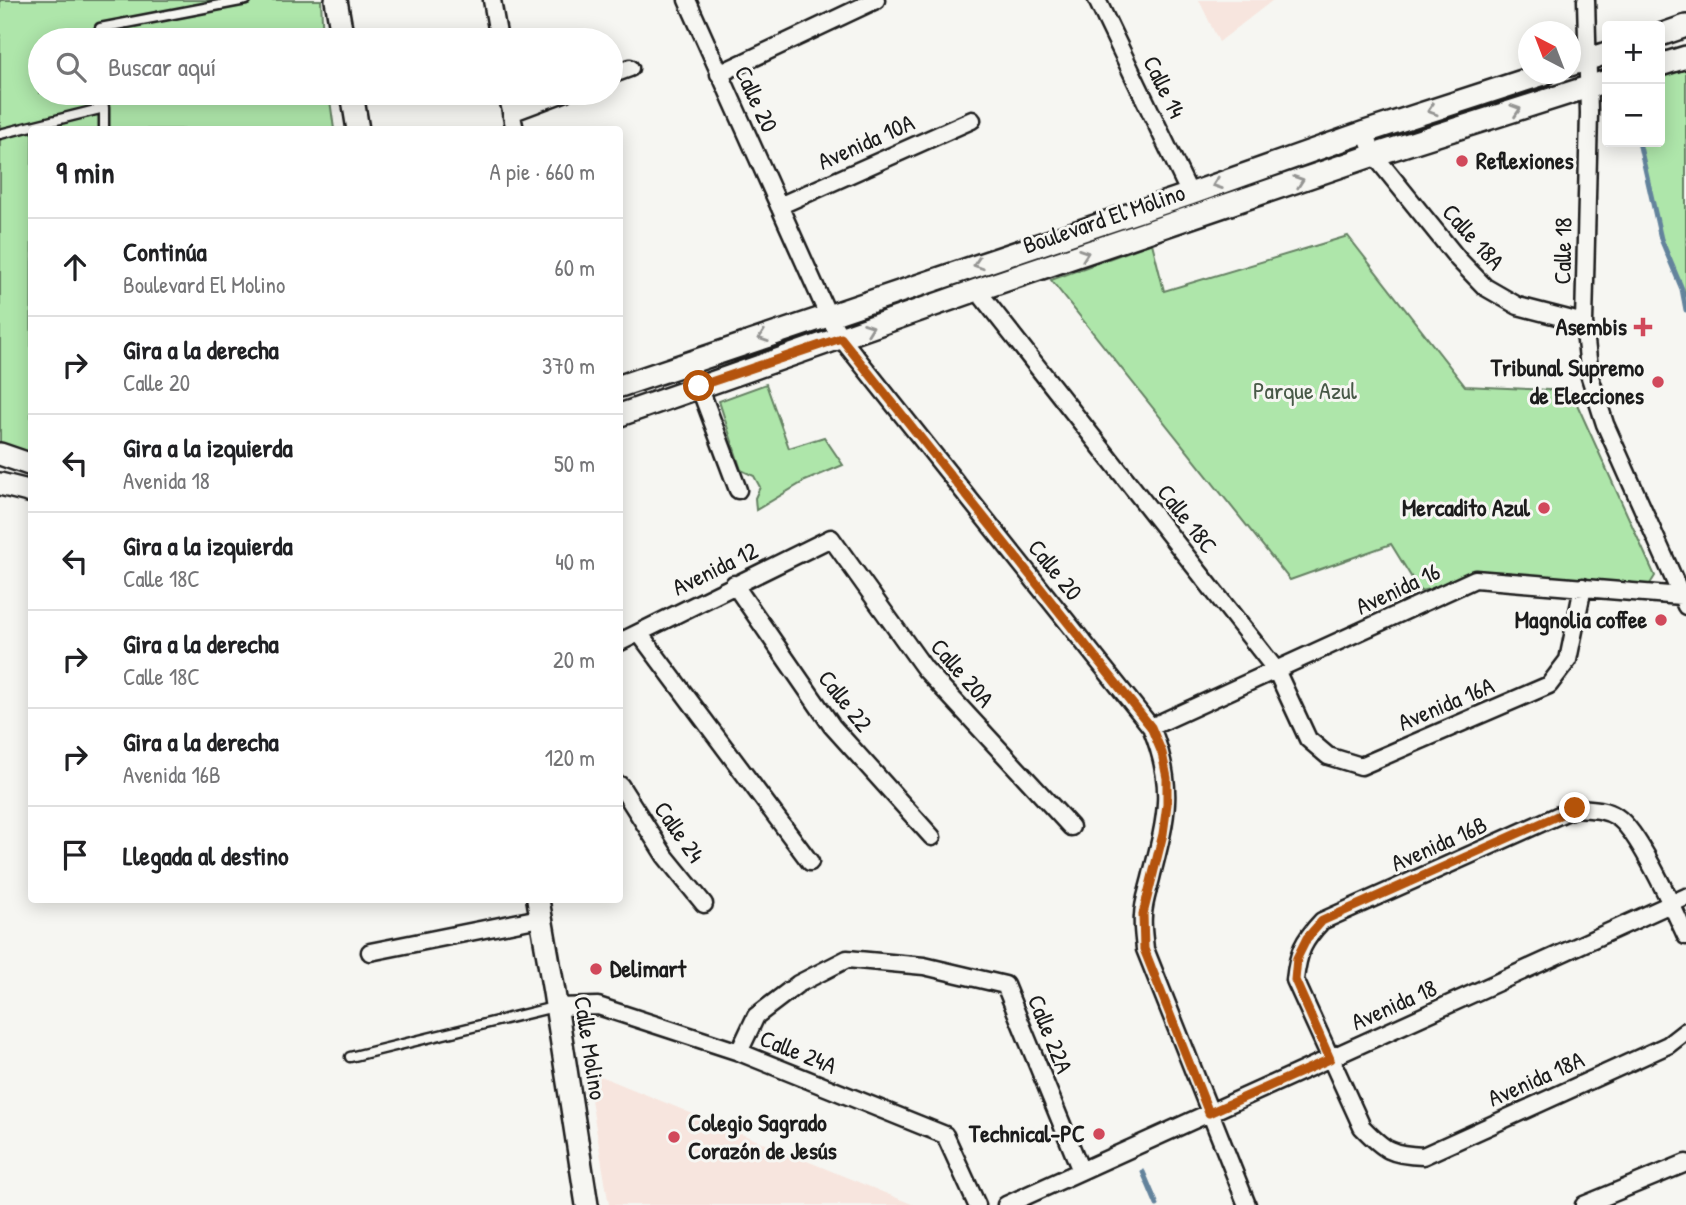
<!DOCTYPE html>
<html lang="es">
<meta charset="utf-8">
<style>
:root{--surface:#fff;--page:#f2f2f2;--text:#202124;--muted:#757577;--line:#e0e0e0}
body{margin:0;font-family:"Patrick Hand",sans-serif;background:var(--page);color:var(--text)}
.controls{position:absolute;right:21px;top:21px;display:grid;overflow:hidden;border-radius:7px;box-shadow:0 4px 18px #0003}
.controls button{width:63px;height:63px;display:grid;place-items:center;padding:0;border:0;border-bottom:2px solid var(--line);background:var(--surface);color:var(--text);font:35px sans-serif}
.compass{position:absolute;left:1518px;top:21px;width:63px;height:63px;border-radius:50%;background:var(--surface);box-shadow:0 4px 18px #0003;rotate:318deg}
.stop{position:absolute;width:21px;height:21px;margin:-16px;border:5px solid #b45309;border-radius:50%;background:#fff}
.stop.end{background:#b45309;border-color:#fff;box-shadow:0 2px 7px #0008}
.list{margin:0;padding:0;list-style:none}
h2{display:flex;justify-content:space-between;align-items:center;height:91px;margin:0;padding:0 28px;font-size:30px}
h2 small{font-size:23px;font-weight:400;color:var(--muted)}
.list li{display:grid;grid-template-columns:46px 1fr auto;gap:21px;align-items:center;box-sizing:border-box;height:98px;padding:0 28px;border-top:2px solid var(--line)}
.list b{display:block;font-size:26px;white-space:nowrap}
.list p{margin:0;font-size:23px;white-space:nowrap;color:var(--muted)}
.list em{font-size:23px;font-style:normal;color:var(--muted)}
.icon{flex:none;width:38px;height:38px;fill:none;stroke:currentColor;stroke-width:2;stroke-linecap:round;stroke-linejoin:round}
.map{position:relative;flex:none;width:1686px;height:1205px;overflow:hidden}
.search{position:absolute;background:var(--surface);box-shadow:0 4px 18px #0003;left:28px;top:28px;width:595px;height:77px;display:flex;align-items:center;gap:18px;box-sizing:border-box;padding:0 24px;border-radius:38px;color:var(--muted);font-size:26px}
.panel{position:absolute;background:var(--surface);box-shadow:0 4px 18px #0003;left:28px;top:126px;width:595px;height:777px;border-radius:7px}
.map>svg:first-child{display:block}
</style>
<div class="map">
<svg width="1686" height="1205" viewBox="0 0 1686 1205">
<rect width="100%" height="100%" fill="#f6f6f2"/>
<filter id="ink" filterUnits="userSpaceOnUse"><feTurbulence type="fractalNoise" baseFrequency=".0143" numOctaves="2"/><feDisplacementMap in="SourceGraphic" scale="14" xChannelSelector="R" yChannelSelector="G"/><feConvolveMatrix kernelMatrix="1 2 1 2 8 2 1 2 1" color-interpolation-filters="sRGB"/></filter>
<g filter="url(#ink)">
<path fill="#f7e5de" d="M 1199,0 L 1273,0 L 1219,42 Z
M 586,1070 L 914,1205 L 609,1205 Z"/>
<path fill="#aee6aa" stroke="#658163" stroke-width="2" d="M 0,0 L 321,0 L 323,40 L 40,40 L 40,93 L 329,93 L 334,129 L 32,130 L 31,453 L 0,446 Z
M 1686,66 L 1686,297 L 1661,239 L 1639,142 L 1660,142 L 1660,76 Z
M 1348,236 L 1465,386 L 1571,391 L 1655,576 L 1648,587 L 1475,579 L 1420,591 L 1391,544 L 1290,580 L 1051,280 L 1152,243 L 1164,291 Z
M 766,384 L 789,448 L 824,437 L 843,465 L 805,481 L 756,510 L 755,498 L 760,487 L 754,476 L 741,470 L 719,401 Z"/>
<g fill="none" stroke-linecap="round" stroke-linejoin="round">
<path stroke="#64839c" stroke-width="5" d="M 1639,142 L 1661,239 L 1682,289 L 1686,310
M 1143,1172 L 1157,1205"/>
<g stroke="#1c1c1c" stroke-width="13">
<path id="lane" d="M 96,40 L 100,28 L 246,0
M 104,108 L 104,130
M 0,134 L 104,108 L 102,93
M 350,1057 L 554,1007"/>
</g>
<g stroke="#1c1c1c" stroke-width="21">
<path id="street" d="M 492,0 L 499,40
M 687,0 L 828,315 L 841,338 L 1151,727 C 1175,785 1167,816 1152,874 C 1149,888 1143,903 1143,916 C 1142,927 1144,938 1145,949 L 1247,1205
M 1097,0 L 1190,194
M 1586,0 L 1589,113 L 1584,323 L 1590,377 L 1605,424 L 1686,606
M 719,74 L 876,0
M 611,75 L 630,68
M 507,93 L 515,130
M 511,113 L 564,93
M 1365,132 L 1374,155 L 1458,259 L 1485,287 L 1518,306 L 1584,323
M 779,206 L 972,120
M 977,290 L 1276,670 L 1308,739 L 1328,756 L 1361,766 L 1549,685 L 1568,660 L 1583,587
M 699,386 L 738,490
M 734,584 L 832,726 L 932,837
M 639,633 L 810,862
M 620,642 L 831,538 L 925,669 L 1071,827
M 1151,727 L 1475,579 L 1681,596
M 620,785 L 665,856 L 704,904
M 1686,936 C 1674,910 1639,831 1617,817 C 1604,808 1589,809 1575,808 L 1322,921 C 1303,941 1298,952 1295,980 L 1362,1127 C 1384,1150 1391,1155 1423,1156 L 1668,1045 L 1686,1031
M 370,952 L 540,918
M 557,1007 L 598,1006 L 739,1052 L 945,1135 L 977,1205
M 739,1052 L 756,1016 L 798,984 L 847,959 L 924,966 L 1005,985 L 1081,1171
M 1006,1205 L 1686,897
M 1584,1205 L 1686,1163"/>
</g>
<g stroke="#1c1c1c" stroke-width="26">
<path id="secondary" d="M 336,0 L 343,40
M 1660,35 L 1686,26
M 1570,65 L 1607,53
M 1660,65 L 1686,57
M 352,93 L 358,130
M 620,386 L 1190,194 L 1365,132 L 1544,74
M 620,415 L 977,290 L 1374,155 L 1607,81
M 0,454 L 32,465
M 0,484 L 32,492
M 538,900 L 554,992 L 587,1205"/>
</g>
<use href="#lane" stroke="#f6f6f2" stroke-width="8"/>
<use href="#street" stroke="#f6f6f2" stroke-width="16"/>
<use href="#secondary" stroke="#f6f6f2" stroke-width="21"/>
</g>
<defs><path id="oneway-chevron" d="M-2-3.5L2.5 0L-2 3.5" fill="none" stroke-width="1.6" stroke-linecap="round" stroke-linejoin="round" transform="scale(1.75)"/></defs>
<g stroke="#949492">
<use href="#oneway-chevron" transform="translate(1432 110) rotate(162)"/>
<use href="#oneway-chevron" transform="translate(1516 110) rotate(-18)"/>
<use href="#oneway-chevron" transform="translate(1299 181) rotate(-19)"/>
<use href="#oneway-chevron" transform="translate(1217 184) rotate(161)"/>
<use href="#oneway-chevron" transform="translate(1084 254) rotate(-19)"/>
<use href="#oneway-chevron" transform="translate(978 264) rotate(162)"/>
<use href="#oneway-chevron" transform="translate(869 328) rotate(-20)"/>
<use href="#oneway-chevron" transform="translate(763 337) rotate(161)"/>
</g>
</g>
<g fill="none" stroke-linecap="round" stroke-linejoin="round" filter="url(#ink)">
<path stroke="#b45309" stroke-width="9" d="M 699,386 L 841,338 L 1151,727 L 1162,753 L 1167,778 L 1167,804 L 1163,834 L 1143,914 L 1144,949 L 1209,1113 L 1330,1059 L 1295,980 L 1297,958 L 1307,938 L 1322,921 L 1575,808"/>
</g>
<g fill="#d1495b" stroke="#f6f6f2" stroke-width="2.5">
<circle cx="1462" cy="161" r="7"/>
<path d="M1639.5 316.5h7v7h7v7h-7v7h-7v-7h-7v-7h7z"/>
<circle cx="1658" cy="382" r="7"/>
<circle cx="1544" cy="508" r="7"/>
<circle cx="1661" cy="620" r="7"/>
<circle cx="596" cy="969" r="7"/>
<circle cx="1099" cy="1134" r="7"/>
<circle cx="674" cy="1137" r="7"/>
</g>
<g text-anchor="middle" stroke-width="6" stroke-linejoin="round" paint-order="stroke">
<g font-size="24" fill="#1c1c1c" stroke="#f6f6f2">
<text transform="translate(1164 87) rotate(64)" y="8">Calle 14</text>
<text transform="translate(756 99) rotate(65)" y="8">Calle 20</text>
<text transform="translate(866 142) rotate(-24)" y="8">Avenida 10A</text>
<text transform="translate(1104 219) rotate(-19)" y="8">Boulevard El Molino</text>
<text transform="translate(1473 237) rotate(48)" y="8">Calle 18A</text>
<text transform="translate(1563 251) rotate(-89)" y="8">Calle 18</text>
<text transform="translate(1187 519) rotate(52)" y="8">Calle 18C</text>
<text transform="translate(715 569) rotate(-26)" y="8">Avenida 12</text>
<text transform="translate(1055 570) rotate(51)" y="8">Calle 20</text>
<text transform="translate(1398 589) rotate(-25)" y="8">Avenida 16</text>
<text transform="translate(962 673) rotate(49)" y="8">Calle 20A</text>
<text transform="translate(845 701) rotate(52)" y="8">Calle 22</text>
<text transform="translate(1446 704) rotate(-23)" y="8">Avenida 16A</text>
<text transform="translate(679 832) rotate(55)" y="8">Calle 24</text>
<text transform="translate(1439 844) rotate(-24)" y="8">Avenida 16B</text>
<text transform="translate(1394 1005) rotate(-24)" y="8">Avenida 18</text>
<text transform="translate(1050 1034) rotate(68)" y="8">Calle 22A</text>
<text transform="translate(590 1048) rotate(81)" y="8">Calle Molino</text>
<text transform="translate(798 1052) rotate(22)" y="8">Calle 24A</text>
<text transform="translate(1536 1079) rotate(-24)" y="8">Avenida 18A</text>
</g>
<g font-size="24" font-weight="bold" fill="#1c1c1c" stroke="#f6f6f2" text-anchor="end">
<text x="1476" y="169" text-anchor="start">Reflexiones</text>
<text x="1627" y="335">Asembis</text>
<text x="1644" y="376">Tribunal Supremo<tspan x="1644" dy="28">de Elecciones</tspan></text>
<text x="1530" y="516">Mercadito Azul</text>
<text x="1647" y="628">Magnolia coffee</text>
<text x="610" y="977" text-anchor="start">Delimart</text>
<text x="688" y="1131" text-anchor="start">Colegio Sagrado<tspan x="688" dy="28">Corazón de Jesús</tspan></text>
<text x="1085" y="1142">Technical-PC</text>
</g>
<g font-size="24" fill="#485947" stroke="#f6f6f2">
<text x="1305" y="399">Parque Azul</text>
</g>
</g>
</svg>
<div class="controls">
<button>+</button>
<button>−</button>
</div>
<svg class="compass" viewBox="-18 -18 36 36"><path d="M0-13l5 13h-10z" fill="#e53935"/><path d="M0 13l5-13h-10z" fill="#757577"/></svg>
<div class="stop" style="left:699px;top:386px"></div>
<div class="stop end" style="left:1575px;top:808px"></div>
<div class="search"><svg class="icon" aria-label="search" viewBox="0 0 24 24"><circle cx="10" cy="10" r="6"/><path d="M15 15l6 6"/></svg>Buscar aquí</div>
<section class="panel">
<h2>9 min<small>A pie · 660 m</small></h2>
<ul class="list">
<li><svg class="icon" aria-label="ahead" viewBox="0 0 24 24"><path d="M12 20V5M6 11l6-6 6 6"/></svg><div><b>Continúa</b><p>Boulevard El Molino</p></div><em>60 m</em></li>
<li><svg class="icon" aria-label="right" viewBox="0 0 24 24"><path d="M7 20v-9h11M14 6l5 5-5 5"/></svg><div><b>Gira a la derecha</b><p>Calle 20</p></div><em>370 m</em></li>
<li><svg class="icon" aria-label="left" viewBox="0 0 24 24"><path d="M17 20v-9H6M10 6l-5 5 5 5"/></svg><div><b>Gira a la izquierda</b><p>Avenida 18</p></div><em>50 m</em></li>
<li><svg class="icon" aria-label="left" viewBox="0 0 24 24"><path d="M17 20v-9H6M10 6l-5 5 5 5"/></svg><div><b>Gira a la izquierda</b><p>Calle 18C</p></div><em>40 m</em></li>
<li><svg class="icon" aria-label="right" viewBox="0 0 24 24"><path d="M7 20v-9h11M14 6l5 5-5 5"/></svg><div><b>Gira a la derecha</b><p>Calle 18C</p></div><em>20 m</em></li>
<li><svg class="icon" aria-label="right" viewBox="0 0 24 24"><path d="M7 20v-9h11M14 6l5 5-5 5"/></svg><div><b>Gira a la derecha</b><p>Avenida 16B</p></div><em>120 m</em></li>
<li><svg class="icon" aria-label="arrive" viewBox="0 0 24 24"><path d="M6 21V4h12l-3 4 3 4H6"/></svg><div><b>Llegada al destino</b></div></li>
</ul>
</section>
</div>
